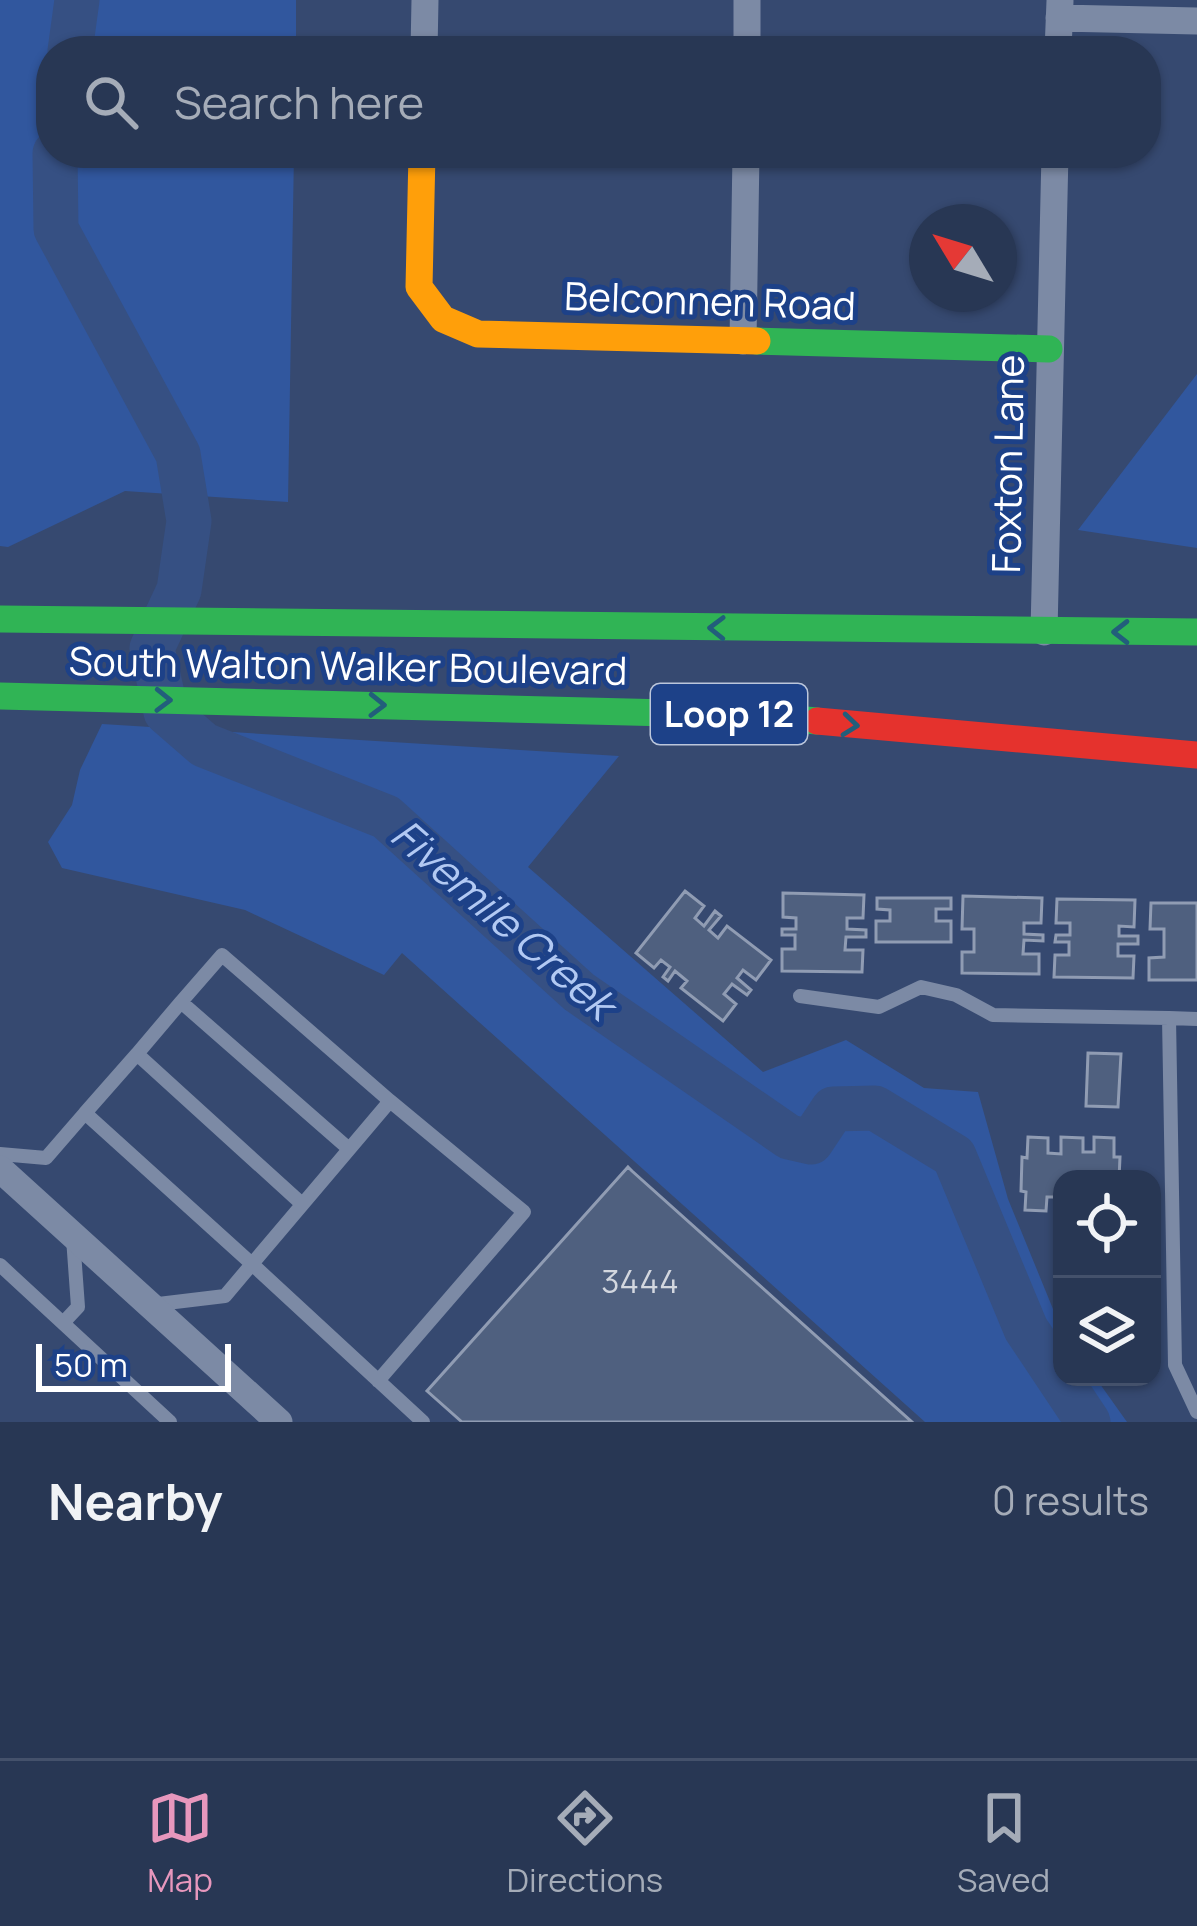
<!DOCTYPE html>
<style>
:root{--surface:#283754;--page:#303f5a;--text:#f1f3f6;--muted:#a5acb8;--line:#44516b;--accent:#e797bd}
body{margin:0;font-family:Manrope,sans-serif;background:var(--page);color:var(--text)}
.controls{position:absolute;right:36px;bottom:36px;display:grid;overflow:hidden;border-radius:24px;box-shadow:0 3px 9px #0004}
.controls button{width:108px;height:108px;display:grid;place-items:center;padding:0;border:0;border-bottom:3px solid var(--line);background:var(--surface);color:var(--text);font:60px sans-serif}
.compass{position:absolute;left:909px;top:204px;width:108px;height:108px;border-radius:50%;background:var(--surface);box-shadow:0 3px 9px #0004;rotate:308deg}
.scale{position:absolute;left:36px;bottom:30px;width:195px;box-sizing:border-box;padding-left:12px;border:6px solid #fff;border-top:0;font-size:33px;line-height:42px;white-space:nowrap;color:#fff;-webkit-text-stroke:9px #1d4188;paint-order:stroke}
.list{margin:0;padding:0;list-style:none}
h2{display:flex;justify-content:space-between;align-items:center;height:156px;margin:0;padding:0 48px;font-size:51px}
h2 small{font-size:39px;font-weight:400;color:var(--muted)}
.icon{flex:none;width:66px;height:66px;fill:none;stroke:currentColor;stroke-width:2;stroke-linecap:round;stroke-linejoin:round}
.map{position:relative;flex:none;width:1197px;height:1422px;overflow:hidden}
.search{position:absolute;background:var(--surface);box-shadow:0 3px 9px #0004;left:36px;right:36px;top:36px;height:132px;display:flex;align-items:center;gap:30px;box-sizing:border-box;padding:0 42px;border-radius:48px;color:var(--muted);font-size:45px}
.sheet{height:336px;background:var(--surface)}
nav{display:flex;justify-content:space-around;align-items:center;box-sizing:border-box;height:168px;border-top:3px solid var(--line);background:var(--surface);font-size:33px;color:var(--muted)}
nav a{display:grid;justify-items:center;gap:6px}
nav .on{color:var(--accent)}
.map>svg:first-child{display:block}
</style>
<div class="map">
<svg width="1197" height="1422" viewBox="0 0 1197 1422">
<rect width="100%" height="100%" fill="#364970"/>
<path fill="#31579e" d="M 0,0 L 296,0 L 296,51 L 51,51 L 51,153 L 294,153 L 288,502 L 125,491 L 8,547 L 0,546 Z
M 1197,374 L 1197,548 L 1078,530 Z
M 102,724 L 619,756 L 528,867 L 763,1072 L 846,1040 L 924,1088 L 978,1092 L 1008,1199 L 1062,1331 L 1062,1377 L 1095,1377 L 1127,1422 L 925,1422 L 402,953 L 384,975 L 245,910 L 62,868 L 48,842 L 72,805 L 80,770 Z"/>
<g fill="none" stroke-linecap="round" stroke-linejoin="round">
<path stroke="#365083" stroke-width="45" d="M 70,51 L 77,0
M 55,153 L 56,229 L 178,454 L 189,521 L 179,590 L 152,648 L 166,712 L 204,745 L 386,817 L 579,992 L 789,1137 L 811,1142 L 833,1109 L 875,1108 L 954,1156 L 1026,1329 L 1088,1422"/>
</g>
<path fill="#4f607f" stroke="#909cb3" stroke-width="3" d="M 685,891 L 704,906 L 695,918 L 704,926 L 715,911 L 721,916 L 709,930 L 718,938 L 727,926 L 771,960 L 756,980 L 743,970 L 737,978 L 751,990 L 747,995 L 732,984 L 724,994 L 736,1004 L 723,1021 L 681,988 L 687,981 L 675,971 L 668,981 L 663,977 L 670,967 L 661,960 L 654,968 L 636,953 Z
M 783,893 L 864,895 L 863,918 L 847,918 L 847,929 L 866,930 L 866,937 L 846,937 L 845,950 L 863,950 L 862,972 L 782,971 L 782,949 L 795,949 L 795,935 L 782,935 L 782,929 L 796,929 L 796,918 L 783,917 Z
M 963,896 L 1042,898 L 1041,923 L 1024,923 L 1024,934 L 1043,935 L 1043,941 L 1024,940 L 1023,954 L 1039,954 L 1039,974 L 962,973 L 962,952 L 974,952 L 974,929 L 962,929 Z
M 877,898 L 951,898 L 951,909 L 936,909 L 936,921 L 951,921 L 951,942 L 876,942 L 876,921 L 890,921 L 890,910 L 877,909 Z
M 1057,899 L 1135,900 L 1134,927 L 1119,926 L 1119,936 L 1138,936 L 1138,944 L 1118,944 L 1118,956 L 1134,956 L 1133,978 L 1054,977 L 1055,955 L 1069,955 L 1069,942 L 1055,942 L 1056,935 L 1070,935 L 1070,923 L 1056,923 Z
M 1151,903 L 1197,903 L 1197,980 L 1149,980 L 1149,958 L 1164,957 L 1164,929 L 1150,929 Z
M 1088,1053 L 1121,1054 L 1118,1107 L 1086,1106 Z
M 1028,1137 L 1048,1138 L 1048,1153 L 1061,1154 L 1061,1137 L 1083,1138 L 1083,1152 L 1094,1152 L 1094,1137 L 1114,1138 L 1114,1157 L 1120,1157 L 1119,1179 L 1062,1179 L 1062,1211 L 1060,1197 L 1047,1197 L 1046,1211 L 1025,1210 L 1026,1192 L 1021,1191 L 1022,1157 L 1027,1158 Z
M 628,1167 L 632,1171 L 912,1422 L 462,1422 L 427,1391 Z"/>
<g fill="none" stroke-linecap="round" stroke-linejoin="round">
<path stroke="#7c8aa5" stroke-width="14" d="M 800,996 L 879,1007 L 921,987 L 956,995 L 993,1015 L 1169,1018
M 181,1002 L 222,955 L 390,1101
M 1197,1019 L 1169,1018 L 1175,1365 L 1197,1412
M 137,1054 L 181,1002 L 349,1149
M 85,1113 L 137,1054 L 302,1204
M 0,1154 L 46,1158 L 85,1113 L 252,1264 L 225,1296 L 150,1305
M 0,1265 L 170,1422
M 63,1323 L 78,1307 L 73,1238
M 378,1381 L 524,1212 L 390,1101 L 252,1264 L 423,1422"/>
<path stroke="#7c8aa5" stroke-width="27" d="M 1059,18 L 1197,21
M 424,51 L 425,0
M 747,51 L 747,0
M 1058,51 L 1060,1
M 743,341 L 746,153
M 1044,632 L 1055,153
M 0,1169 L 279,1422"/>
<path stroke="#30b455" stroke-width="27" d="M 757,341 L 1049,349
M 0,619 L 1197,632
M 0,696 L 749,715 L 817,721"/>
<path stroke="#ff9f0a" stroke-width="27" d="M 422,153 L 419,287 L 443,319 L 478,334 L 757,341"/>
<path stroke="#e5322d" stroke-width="27" d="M 817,721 L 1197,755"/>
</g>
<defs><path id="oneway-chevron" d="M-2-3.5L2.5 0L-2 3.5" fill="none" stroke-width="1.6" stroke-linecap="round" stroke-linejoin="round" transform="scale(3)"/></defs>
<g stroke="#225e7b">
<use href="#oneway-chevron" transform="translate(717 628) rotate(-179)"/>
<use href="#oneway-chevron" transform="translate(1121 632) rotate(-180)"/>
<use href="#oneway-chevron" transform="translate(163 700) rotate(1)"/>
<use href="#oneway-chevron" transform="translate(377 705) rotate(1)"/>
<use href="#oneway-chevron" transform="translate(850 725) rotate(6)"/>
</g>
<g text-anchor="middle" stroke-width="10" stroke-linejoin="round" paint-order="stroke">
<g font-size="33" fill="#d3d7df">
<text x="640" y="1293">3444</text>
</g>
<rect fill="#1d4188" stroke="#bbc6db" stroke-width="3" x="651" y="684" width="156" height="60" rx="9"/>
<g font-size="36" font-weight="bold" fill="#fff">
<text x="729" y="727">Loop 12</text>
</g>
<g font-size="39" fill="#fff" stroke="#1d4188">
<text transform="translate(710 301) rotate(2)" y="14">Belconnen Road</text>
<text transform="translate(1008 464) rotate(-89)" y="14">Foxton Lane</text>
<text transform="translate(348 666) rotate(1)" y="14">South Walton Walker Boulevard</text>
</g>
<g font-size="42" font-style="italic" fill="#b2c9f3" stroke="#1d4188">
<text transform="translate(503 919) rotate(41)" y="15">Fivemile Creek</text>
</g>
</g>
</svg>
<div class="controls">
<button><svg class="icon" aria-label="locate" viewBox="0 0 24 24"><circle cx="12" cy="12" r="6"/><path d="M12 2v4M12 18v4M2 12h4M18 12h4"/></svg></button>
<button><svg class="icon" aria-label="layers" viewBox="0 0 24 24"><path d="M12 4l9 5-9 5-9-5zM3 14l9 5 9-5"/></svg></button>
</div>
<svg class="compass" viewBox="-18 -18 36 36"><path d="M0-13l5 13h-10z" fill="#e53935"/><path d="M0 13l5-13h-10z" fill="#a5acb8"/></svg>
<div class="scale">50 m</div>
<div class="search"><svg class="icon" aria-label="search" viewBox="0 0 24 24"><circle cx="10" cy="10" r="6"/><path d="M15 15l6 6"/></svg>Search here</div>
</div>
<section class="sheet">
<h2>Nearby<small>0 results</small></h2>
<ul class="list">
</ul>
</section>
<nav>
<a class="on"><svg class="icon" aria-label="map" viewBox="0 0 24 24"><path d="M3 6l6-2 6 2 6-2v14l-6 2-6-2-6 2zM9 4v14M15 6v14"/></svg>Map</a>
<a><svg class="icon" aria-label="directions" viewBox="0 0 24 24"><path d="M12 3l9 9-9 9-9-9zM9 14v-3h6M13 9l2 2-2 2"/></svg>Directions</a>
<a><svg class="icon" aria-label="saved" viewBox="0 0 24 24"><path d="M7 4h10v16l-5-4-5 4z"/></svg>Saved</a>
</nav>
